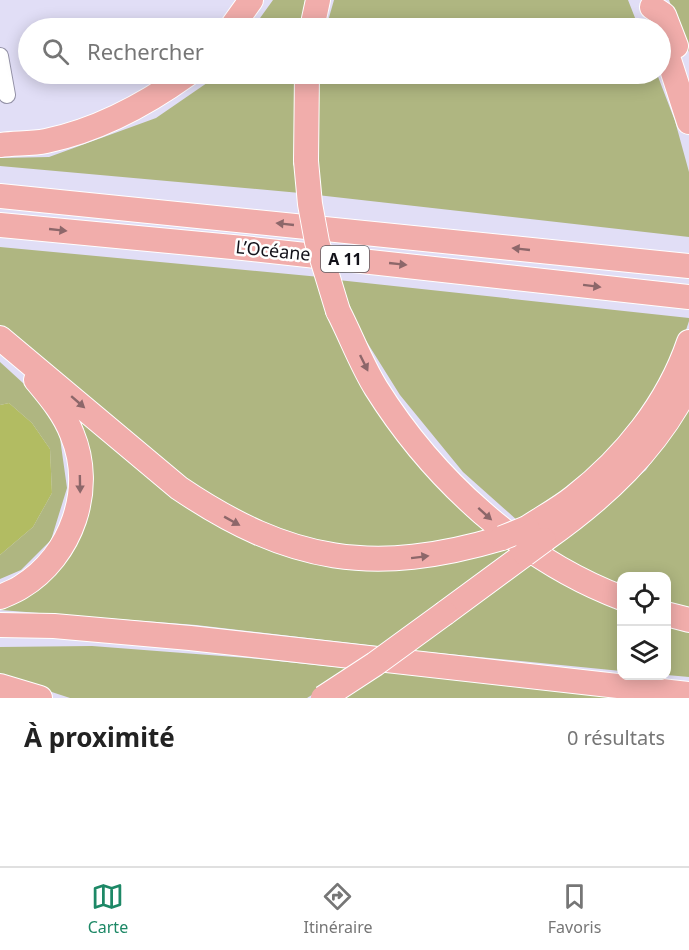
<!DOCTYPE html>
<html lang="fr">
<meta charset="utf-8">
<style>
:root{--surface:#fff;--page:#f2f2f2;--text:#222;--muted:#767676;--line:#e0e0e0;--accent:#1d8866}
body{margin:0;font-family:"Noto Sans",sans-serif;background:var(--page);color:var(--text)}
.controls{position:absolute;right:18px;bottom:18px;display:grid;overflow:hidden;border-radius:12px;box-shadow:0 3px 15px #0003}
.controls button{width:54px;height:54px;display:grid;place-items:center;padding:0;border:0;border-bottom:2px solid var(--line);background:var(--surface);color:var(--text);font:30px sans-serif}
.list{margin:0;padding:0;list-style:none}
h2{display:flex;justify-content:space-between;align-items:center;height:78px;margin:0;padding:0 24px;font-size:26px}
h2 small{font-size:20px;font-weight:400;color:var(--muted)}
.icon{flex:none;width:33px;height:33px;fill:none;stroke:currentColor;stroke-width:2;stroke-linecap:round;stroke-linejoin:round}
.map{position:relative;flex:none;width:689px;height:698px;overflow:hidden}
.search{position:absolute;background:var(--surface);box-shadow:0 3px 15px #0003;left:18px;right:18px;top:18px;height:66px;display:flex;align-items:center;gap:15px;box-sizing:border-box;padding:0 21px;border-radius:33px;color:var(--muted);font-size:22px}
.sheet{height:168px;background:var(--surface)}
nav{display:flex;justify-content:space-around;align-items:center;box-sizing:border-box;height:84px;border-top:2px solid var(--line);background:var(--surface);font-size:16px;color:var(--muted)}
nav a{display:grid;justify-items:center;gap:3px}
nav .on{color:var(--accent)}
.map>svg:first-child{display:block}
</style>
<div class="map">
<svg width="689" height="698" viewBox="0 0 689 698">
<rect width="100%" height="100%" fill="#e1def6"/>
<path fill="#afb681" d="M 273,0 L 305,0 L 301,28 L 253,28 Z
M 334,0 L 628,0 L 639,28 L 326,28 Z
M 669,0 L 689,0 L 689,52 Z
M 220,74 L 298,74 L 300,193 L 0,166 L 0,158 L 49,157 L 156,118 Z
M 319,74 L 657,74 L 675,121 L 689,172 L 689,237 L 317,195 L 316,91 Z
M 0,247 L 320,277 L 330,309 L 493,531 L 430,548 L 322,547 L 221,509 L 0,333 Z
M 338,280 L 689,318 L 689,321 L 681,345 L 658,394 L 597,470 L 518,521 L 463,472 L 400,395 L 348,312 Z
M 0,362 L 35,394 L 59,431 L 67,488 L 51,540 L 21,570 L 0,579 L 0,555 L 33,527 L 52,493 L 50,449 L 32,423 L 9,403 L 0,405 Z
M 60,399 L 199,514 L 237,536 L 280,552 L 508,542 L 519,550 L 385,647 L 196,625 L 0,610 L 43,579 L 85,513 Z
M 689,406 L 689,615 L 667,608 L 666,576 L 622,576 L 621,590 L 601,580 L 550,548 L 591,517 L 646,470 Z
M 533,560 L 621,606 L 621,671 L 408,650 Z
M 666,621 L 689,627 L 689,677 L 667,675 Z
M 92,646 L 248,658 L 354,669 L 307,698 L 70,698 L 0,675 L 0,647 Z
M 382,669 L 629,698 L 337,698 Z"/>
<path fill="#b2bc62" d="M 9,403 L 32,423 L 50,449 L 52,493 L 33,527 L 0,555 L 0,405 Z"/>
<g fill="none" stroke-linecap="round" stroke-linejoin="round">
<g stroke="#9391a6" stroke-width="18">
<path id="minor" d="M 0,56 L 7,95"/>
</g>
<g stroke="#fff" stroke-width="26">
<path id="highway" d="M 652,7 L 664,15 L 676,46
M 231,28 L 251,0
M 312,28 L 318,0
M 660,32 L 689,122
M 0,145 C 15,143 31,144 46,141 C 99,130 145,105 188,74
M 306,161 L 307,74
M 0,196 L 689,266
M 0,225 L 243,248 L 689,297
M 338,311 C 351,336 361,364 376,388 C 433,479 521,560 622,598
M 0,338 L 179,488 C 290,563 374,576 502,538
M 527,528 C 542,518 559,509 574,497 C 624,458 668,404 689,342
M 544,540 C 604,498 656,450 689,384
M 0,597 C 7,594 15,591 21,587 C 72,556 95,489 72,434 C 64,413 50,397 36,380
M 445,613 L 525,554
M 666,614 L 689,620
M 0,625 L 54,626 L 190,638 L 689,694
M 0,686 L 40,698"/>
</g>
<use href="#minor" stroke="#fff" stroke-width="16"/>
<use href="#highway" stroke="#f1adab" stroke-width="24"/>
<g stroke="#fff" stroke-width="26" stroke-linecap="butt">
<path id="highway-bridge" d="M 306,161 L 310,204 L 317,242 L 338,311
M 502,538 L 527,528
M 525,554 L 544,540
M 323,698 L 375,664 L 445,613"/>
</g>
<use href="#highway-bridge" stroke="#f1adab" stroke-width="24"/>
</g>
<defs><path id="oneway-solid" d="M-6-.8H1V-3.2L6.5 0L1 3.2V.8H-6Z" transform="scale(1.5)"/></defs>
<g fill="#8d676a">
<use href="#oneway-solid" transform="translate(285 224) rotate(-174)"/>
<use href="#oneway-solid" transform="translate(58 230) rotate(6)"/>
<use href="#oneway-solid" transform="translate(521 249) rotate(-174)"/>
<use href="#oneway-solid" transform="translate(398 264) rotate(6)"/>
<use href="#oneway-solid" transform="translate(592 286) rotate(7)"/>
<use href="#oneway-solid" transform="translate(364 363) rotate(64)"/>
<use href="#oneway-solid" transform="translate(78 402) rotate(41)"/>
<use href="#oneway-solid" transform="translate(80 484) rotate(89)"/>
<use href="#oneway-solid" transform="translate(485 514) rotate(42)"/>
<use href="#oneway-solid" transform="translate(232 521) rotate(29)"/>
<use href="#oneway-solid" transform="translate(420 557) rotate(-7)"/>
</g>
<g text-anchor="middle" stroke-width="5" stroke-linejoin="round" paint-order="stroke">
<rect fill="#fff" stroke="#5a595f" stroke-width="1.5" x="321" y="246" width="48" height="26" rx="4.5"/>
<g font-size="16" font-weight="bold" fill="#13121a">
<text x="345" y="265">A 11</text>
</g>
<g font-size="18" fill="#13121a" stroke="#fff">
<text transform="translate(273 251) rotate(6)" y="6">L’Océane</text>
</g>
</g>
</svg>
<div class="controls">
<button><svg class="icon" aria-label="locate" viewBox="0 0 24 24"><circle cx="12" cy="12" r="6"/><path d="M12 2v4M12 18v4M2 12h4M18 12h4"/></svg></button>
<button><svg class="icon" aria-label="layers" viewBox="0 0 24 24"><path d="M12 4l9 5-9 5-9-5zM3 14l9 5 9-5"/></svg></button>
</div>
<div class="search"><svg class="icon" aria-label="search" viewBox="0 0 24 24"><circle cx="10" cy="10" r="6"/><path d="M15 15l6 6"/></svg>Rechercher</div>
</div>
<section class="sheet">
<h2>À proximité<small>0 résultats</small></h2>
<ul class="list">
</ul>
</section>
<nav>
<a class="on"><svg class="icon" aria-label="map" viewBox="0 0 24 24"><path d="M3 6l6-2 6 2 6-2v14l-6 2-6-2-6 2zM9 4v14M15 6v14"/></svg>Carte</a>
<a><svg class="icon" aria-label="directions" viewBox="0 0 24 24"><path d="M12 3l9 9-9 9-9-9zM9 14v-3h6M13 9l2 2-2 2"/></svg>Itinéraire</a>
<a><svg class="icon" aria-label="saved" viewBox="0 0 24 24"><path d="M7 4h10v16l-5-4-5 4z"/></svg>Favoris</a>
</nav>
